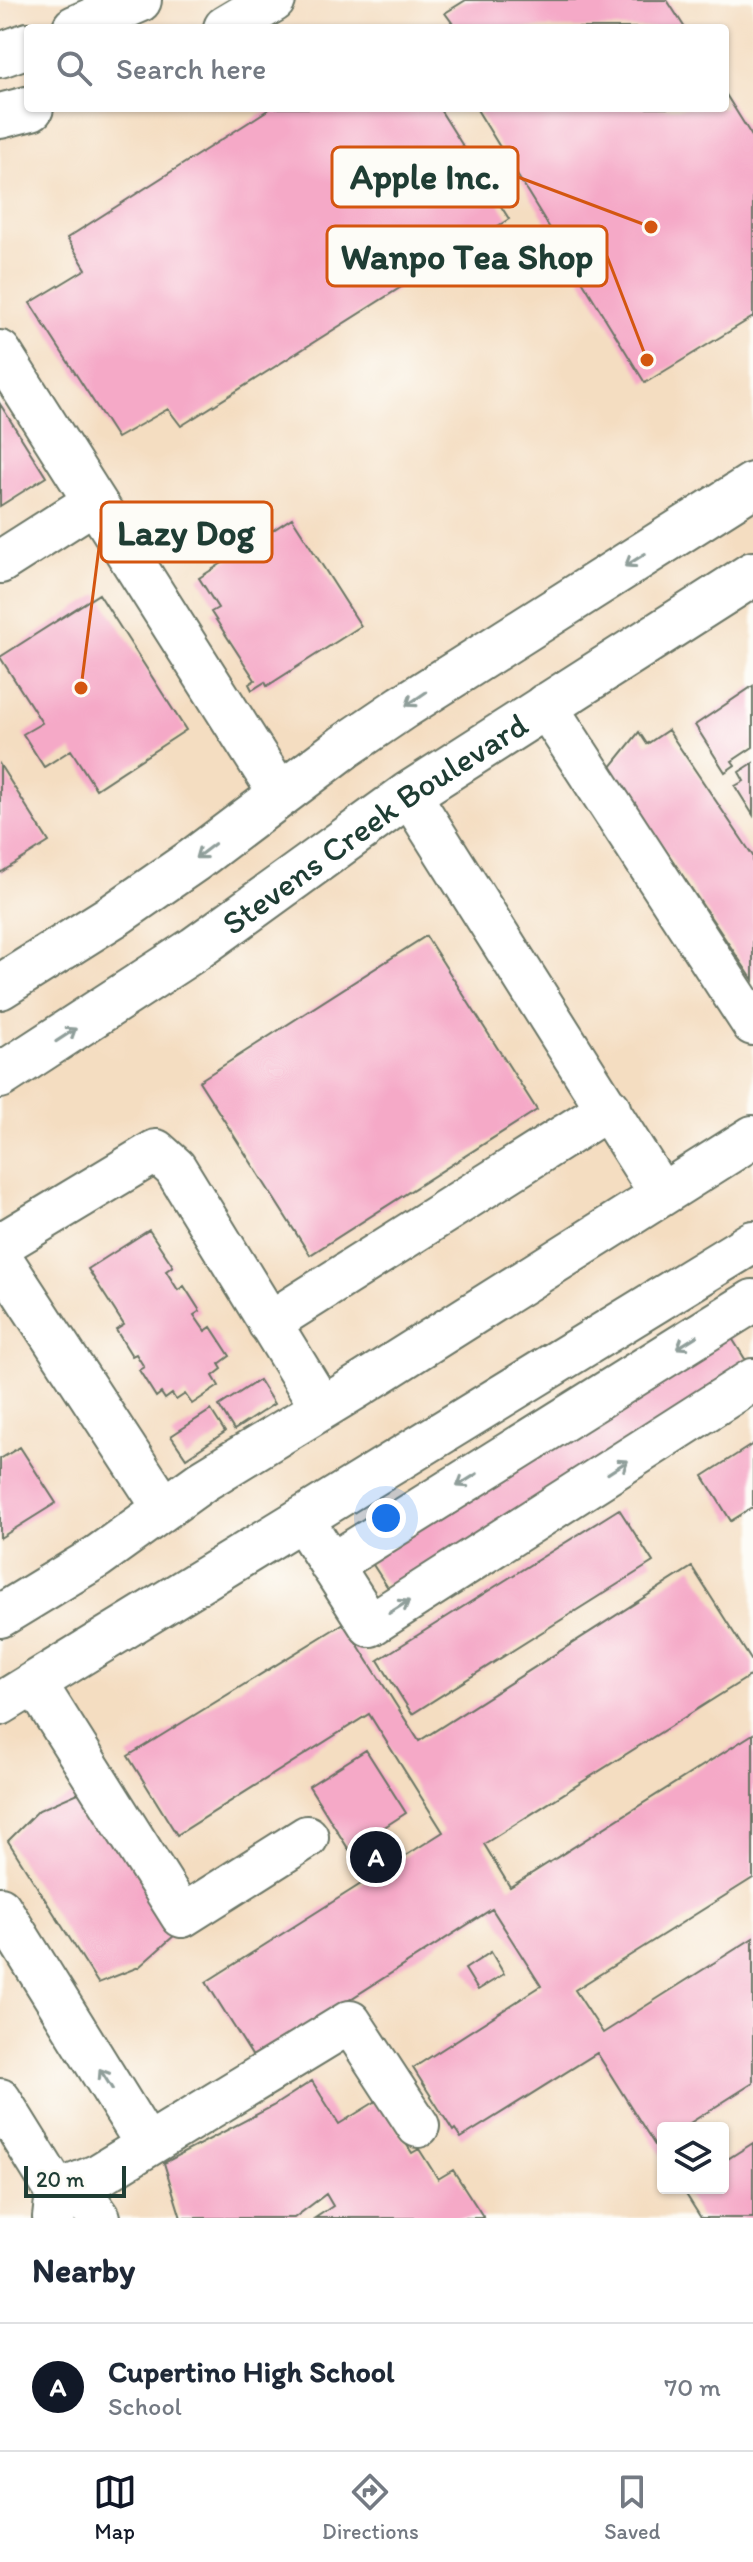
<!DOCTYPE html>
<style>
:root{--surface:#fff;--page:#f2f2f3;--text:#1f2937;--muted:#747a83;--line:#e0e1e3;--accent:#111827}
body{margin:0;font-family:Itim,sans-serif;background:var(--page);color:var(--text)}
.controls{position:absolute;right:24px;bottom:24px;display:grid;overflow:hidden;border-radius:8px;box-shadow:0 2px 6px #0004}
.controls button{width:72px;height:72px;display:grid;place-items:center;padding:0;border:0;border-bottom:2px solid var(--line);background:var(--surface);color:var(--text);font:40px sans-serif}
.scale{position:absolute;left:24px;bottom:20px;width:102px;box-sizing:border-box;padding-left:8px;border:4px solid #1f3d34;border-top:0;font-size:22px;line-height:28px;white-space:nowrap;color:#1f3d34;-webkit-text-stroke:6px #fdfcf7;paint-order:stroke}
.you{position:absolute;left:386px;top:1518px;width:28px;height:28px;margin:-20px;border:6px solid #fff;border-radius:50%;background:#1a73e8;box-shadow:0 0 0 12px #1a73e833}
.badge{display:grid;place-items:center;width:52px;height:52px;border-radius:50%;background:var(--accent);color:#fff;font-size:26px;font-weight:700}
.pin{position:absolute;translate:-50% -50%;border:4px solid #fff;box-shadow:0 2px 8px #0006}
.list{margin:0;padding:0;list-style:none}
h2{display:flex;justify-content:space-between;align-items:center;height:104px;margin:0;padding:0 32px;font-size:34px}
h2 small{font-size:26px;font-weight:400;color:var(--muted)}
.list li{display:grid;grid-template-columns:52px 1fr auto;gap:24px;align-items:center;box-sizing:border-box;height:128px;padding:0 32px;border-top:2px solid var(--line)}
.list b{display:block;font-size:30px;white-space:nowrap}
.list p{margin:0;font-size:26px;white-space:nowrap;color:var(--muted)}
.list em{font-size:26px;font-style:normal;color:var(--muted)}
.icon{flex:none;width:44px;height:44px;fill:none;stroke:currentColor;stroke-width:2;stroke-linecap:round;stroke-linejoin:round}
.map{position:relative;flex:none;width:753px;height:2218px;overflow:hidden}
.search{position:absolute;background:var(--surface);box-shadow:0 2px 6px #0004;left:24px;right:24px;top:24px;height:88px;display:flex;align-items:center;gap:20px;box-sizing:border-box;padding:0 28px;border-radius:8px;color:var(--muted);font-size:30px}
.sheet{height:232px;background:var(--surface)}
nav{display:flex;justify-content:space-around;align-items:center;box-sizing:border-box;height:112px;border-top:2px solid var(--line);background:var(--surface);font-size:22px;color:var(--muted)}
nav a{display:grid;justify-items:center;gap:4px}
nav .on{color:var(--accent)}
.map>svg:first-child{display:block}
</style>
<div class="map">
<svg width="753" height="2218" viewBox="0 0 753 2218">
<rect width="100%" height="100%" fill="#fdfcf7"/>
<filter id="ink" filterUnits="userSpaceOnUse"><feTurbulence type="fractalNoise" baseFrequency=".0125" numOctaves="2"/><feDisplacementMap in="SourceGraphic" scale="16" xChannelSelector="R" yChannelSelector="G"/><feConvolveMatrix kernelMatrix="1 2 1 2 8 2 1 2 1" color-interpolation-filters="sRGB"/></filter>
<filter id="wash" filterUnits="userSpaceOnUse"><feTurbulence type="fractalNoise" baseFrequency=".006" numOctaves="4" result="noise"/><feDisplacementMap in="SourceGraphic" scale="32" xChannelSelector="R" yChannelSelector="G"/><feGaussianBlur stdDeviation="1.8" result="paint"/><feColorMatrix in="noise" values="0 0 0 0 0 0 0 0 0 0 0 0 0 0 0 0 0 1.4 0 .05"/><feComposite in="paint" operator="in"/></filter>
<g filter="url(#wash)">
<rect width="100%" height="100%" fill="#f4ddc1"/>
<g id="blocks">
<path fill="#f5a9c7" d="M 466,0 L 667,0 L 685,28 L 456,28 L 445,13 Z
M 725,93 L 753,138 L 753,317 L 645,383 L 476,108 L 725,108 Z
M 271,108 L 439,108 L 509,219 L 181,426 L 168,409 L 117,438 L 30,303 L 86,269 L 67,238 Z
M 0,404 L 46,477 L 0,506 Z
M 292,518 L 361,626 L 267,686 L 265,682 L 252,690 L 249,684 L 255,680 L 211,612 L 218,608 L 199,578 Z
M 99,594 L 186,730 L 96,789 L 71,750 L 44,767 L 23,734 L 42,723 L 0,657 Z
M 753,686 L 753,747 L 732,761 L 735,765 L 725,772 L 695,725 Z
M 668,730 L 753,856 L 753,980 L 610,768 L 639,732 L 647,744 Z
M 753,763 L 753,815 L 735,786 L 744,781 L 739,772 Z
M 0,765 L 49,842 L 0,873 Z
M 426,936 L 537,1110 L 310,1255 L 199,1081 Z
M 149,1230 L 173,1266 L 166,1271 L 178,1290 L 184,1286 L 200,1311 L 194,1315 L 205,1331 L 211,1327 L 230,1356 L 219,1364 L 222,1369 L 213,1376 L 219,1386 L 192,1404 L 185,1394 L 176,1400 L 172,1394 L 165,1399 L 161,1393 L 156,1397 L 139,1370 L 144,1367 L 136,1354 L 132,1356 L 116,1330 L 124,1325 L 88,1269 Z
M 725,1327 L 750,1367 L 392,1594 L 366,1554 Z
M 259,1380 L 274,1404 L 234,1430 L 219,1406 Z
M 211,1410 L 225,1432 L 186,1458 L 171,1436 Z
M 753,1444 L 753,1507 L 731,1521 L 703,1476 Z
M 20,1447 L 56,1503 L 0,1538 L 0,1459 Z
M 619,1509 L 653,1562 L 412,1714 L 378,1660 Z
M 692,1567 L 753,1663 L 753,1674 L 484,1844 L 510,1887 L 753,1734 L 753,1878 L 575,1990 L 603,2033 L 753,1938 L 753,2083 L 682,2128 L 663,2128 L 663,2158 L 597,2053 L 461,2138 L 455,2129 L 453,2131 L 413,2068 L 541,1986 L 492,1909 L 255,2060 L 206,1982 L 443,1832 L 369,1714 L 177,1835 L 128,1756 L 344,1623 L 419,1741 Z
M 366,1750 L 406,1813 L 349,1850 L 309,1786 Z
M 85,1790 L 176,1934 L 139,1967 L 98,1983 L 8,1841 L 39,1810 Z
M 491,1952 L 504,1974 L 478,1990 L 465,1969 Z
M 312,2081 L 339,2124 L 378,2100 L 412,2153 L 419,2149 L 438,2179 L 453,2170 L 484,2218 L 315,2218 L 333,2206 L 326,2194 L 294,2218 L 181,2218 L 164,2163 L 273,2106 Z
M 753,2143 L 753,2218 L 701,2218 L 682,2188 L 723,2188 L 723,2162 Z"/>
</g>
</g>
<g filter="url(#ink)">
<use href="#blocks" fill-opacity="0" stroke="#6a7565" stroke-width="2"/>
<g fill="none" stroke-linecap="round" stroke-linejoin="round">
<g stroke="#6a7565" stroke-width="46">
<path id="minor" d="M 0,352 L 280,794
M 0,562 L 94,502
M 545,705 L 753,1024
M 409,794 L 661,1194
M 0,1245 L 156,1151 L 175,1168 L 322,1408
M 0,1257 L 164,1508
M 269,1323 L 609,1108
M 302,1519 L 370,1625 L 753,1380
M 331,1565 L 753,1301
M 0,1616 L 97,1557 L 204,1480 L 357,1387 L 753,1137
M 35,1683 L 182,1916 L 307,1837
M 0,1704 L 753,1242
M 0,1908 L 147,2145
M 0,2100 L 57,2192 L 54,2218
M 57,2192 L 99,2175 L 350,2022 L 418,2126
M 57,2192 L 86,2199 L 99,2218"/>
</g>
<g stroke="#6a7565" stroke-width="48">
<g id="major">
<path d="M 75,28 L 139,0"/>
<path d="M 226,28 L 273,0"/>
<path d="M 0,55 L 28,45"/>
<path d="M 0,116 L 31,108"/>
<path d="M 0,987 L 116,914 L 194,860 L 344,747 L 403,707 L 753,485"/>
<path id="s1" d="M 0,1076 L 195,949 L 409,794 L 753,574"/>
</g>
</g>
<use href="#minor" stroke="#fff" stroke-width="42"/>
<use href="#major" stroke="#fff" stroke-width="44"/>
</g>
<defs><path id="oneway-shaft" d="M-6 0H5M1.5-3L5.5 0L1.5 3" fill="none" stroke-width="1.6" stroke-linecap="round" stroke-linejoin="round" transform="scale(2)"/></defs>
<g stroke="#8f9e9a">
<use href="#oneway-shaft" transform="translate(635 560) rotate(148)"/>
<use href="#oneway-shaft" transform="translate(416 699) rotate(146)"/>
<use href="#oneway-shaft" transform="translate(205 851) rotate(143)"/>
<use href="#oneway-shaft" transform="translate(66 1035) rotate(-33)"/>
<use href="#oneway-shaft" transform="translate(687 1342) rotate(148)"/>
<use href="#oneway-shaft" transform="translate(618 1467) rotate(-33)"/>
<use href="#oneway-shaft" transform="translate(467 1480) rotate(148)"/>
<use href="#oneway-shaft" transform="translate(399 1607) rotate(-32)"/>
<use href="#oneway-shaft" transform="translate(106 2079) rotate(-122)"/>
</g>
</g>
<g text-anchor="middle" stroke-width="8" stroke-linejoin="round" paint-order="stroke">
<g font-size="34" fill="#1f3d34" stroke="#fdfcf7">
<text dy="12" stroke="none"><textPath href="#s1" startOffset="452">Stevens Creek Boulevard</textPath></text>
</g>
</g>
<path fill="none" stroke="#d45610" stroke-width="3" d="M651 227L518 177M647 360L607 256M81 688L101 532"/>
<g fill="#d45610" stroke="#fdfcf7" stroke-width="3">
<circle cx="651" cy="227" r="8"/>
<circle cx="647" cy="360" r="8"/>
<circle cx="81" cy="688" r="8"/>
</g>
<g fill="#fdfcf7" stroke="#d45610" stroke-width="3">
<rect x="332" y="147" width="186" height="60" rx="8"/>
<rect x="327" y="226" width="280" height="60" rx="8"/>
<rect x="101" y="502" width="171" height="60" rx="8"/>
</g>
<g font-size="36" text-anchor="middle" font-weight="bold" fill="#1f3d34">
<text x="425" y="189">Apple Inc.</text>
<text x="467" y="269">Wanpo Tea Shop</text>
<text x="186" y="545">Lazy Dog</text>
</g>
</svg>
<div class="controls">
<button><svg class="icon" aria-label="layers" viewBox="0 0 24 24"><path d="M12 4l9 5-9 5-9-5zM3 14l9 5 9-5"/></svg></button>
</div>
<div class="scale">20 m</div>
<div class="you"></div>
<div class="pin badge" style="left:376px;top:1857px">A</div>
<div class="search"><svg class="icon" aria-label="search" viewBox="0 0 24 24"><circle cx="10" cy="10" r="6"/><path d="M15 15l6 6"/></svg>Search here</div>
</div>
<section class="sheet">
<h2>Nearby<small></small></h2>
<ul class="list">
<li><span class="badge">A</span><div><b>Cupertino High School</b><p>School</p></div><em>70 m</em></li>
</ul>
</section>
<nav>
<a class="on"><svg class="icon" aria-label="map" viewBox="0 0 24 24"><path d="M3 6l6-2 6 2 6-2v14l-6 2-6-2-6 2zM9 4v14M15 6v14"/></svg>Map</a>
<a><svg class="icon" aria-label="directions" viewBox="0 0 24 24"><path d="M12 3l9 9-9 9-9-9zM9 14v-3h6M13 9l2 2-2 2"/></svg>Directions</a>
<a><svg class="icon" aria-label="saved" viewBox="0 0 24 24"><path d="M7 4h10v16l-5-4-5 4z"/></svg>Saved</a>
</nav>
